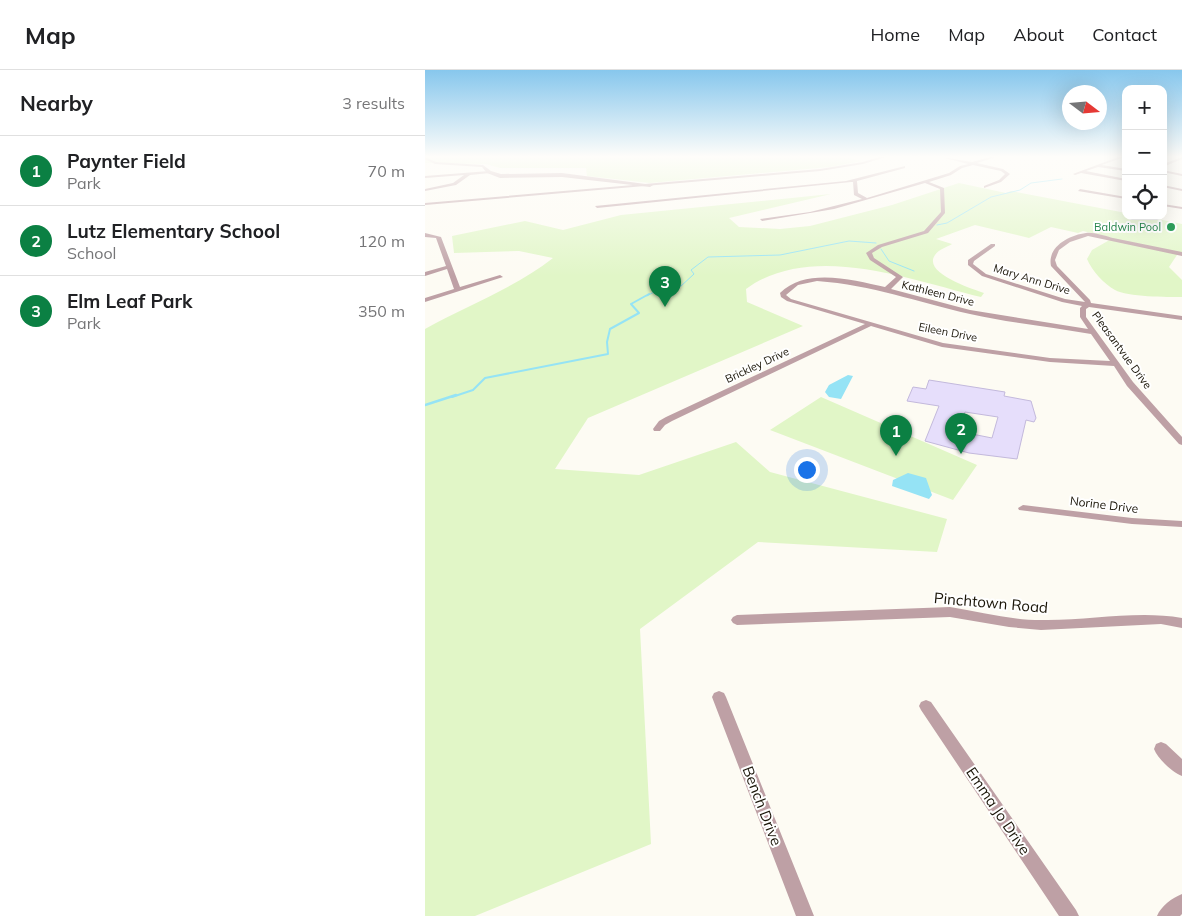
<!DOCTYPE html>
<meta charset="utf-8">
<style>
:root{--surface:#fff;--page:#f2f2f2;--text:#202124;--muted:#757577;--line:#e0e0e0;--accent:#0b8043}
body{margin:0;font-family:Mulish,sans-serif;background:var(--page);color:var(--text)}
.controls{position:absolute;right:15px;top:15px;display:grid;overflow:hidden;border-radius:10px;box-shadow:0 5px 20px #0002}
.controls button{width:45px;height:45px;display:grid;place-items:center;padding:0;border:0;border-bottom:1px solid var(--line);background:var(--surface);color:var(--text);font:25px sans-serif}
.compass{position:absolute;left:637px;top:15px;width:45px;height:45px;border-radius:50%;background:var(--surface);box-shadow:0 5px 20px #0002;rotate:106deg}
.you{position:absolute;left:381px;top:399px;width:18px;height:18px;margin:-12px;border:4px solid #fff;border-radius:50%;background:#1a73e8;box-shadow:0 0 0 8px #1a73e833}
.badge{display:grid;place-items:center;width:32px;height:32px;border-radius:50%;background:var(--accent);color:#fff;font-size:16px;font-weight:700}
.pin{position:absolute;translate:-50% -41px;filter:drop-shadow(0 1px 2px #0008)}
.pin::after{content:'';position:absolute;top:26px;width:18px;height:15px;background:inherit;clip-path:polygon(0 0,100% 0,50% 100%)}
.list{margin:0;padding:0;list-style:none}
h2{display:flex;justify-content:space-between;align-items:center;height:65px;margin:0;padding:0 20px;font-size:21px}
h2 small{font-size:16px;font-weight:400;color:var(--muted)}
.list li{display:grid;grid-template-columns:32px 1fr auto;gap:15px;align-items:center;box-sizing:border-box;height:70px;padding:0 20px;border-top:1px solid var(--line)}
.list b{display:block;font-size:19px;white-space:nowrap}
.list p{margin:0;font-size:16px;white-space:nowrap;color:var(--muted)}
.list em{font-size:16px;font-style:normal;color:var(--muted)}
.icon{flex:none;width:28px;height:28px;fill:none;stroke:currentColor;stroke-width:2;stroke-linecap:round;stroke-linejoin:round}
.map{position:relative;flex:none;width:757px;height:846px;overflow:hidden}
header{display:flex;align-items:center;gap:30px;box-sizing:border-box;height:70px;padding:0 25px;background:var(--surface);border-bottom:1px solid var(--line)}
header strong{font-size:24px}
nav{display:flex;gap:28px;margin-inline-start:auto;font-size:18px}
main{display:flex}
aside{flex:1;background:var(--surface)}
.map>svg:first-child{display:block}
</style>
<header>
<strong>Map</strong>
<nav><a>Home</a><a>Map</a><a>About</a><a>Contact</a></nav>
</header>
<main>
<aside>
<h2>Nearby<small>3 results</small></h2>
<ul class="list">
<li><span class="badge">1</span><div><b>Paynter Field</b><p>Park</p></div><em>70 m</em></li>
<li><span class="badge">2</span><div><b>Lutz Elementary School</b><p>School</p></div><em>120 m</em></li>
<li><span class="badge">3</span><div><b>Elm Leaf Park</b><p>Park</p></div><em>350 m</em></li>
</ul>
</aside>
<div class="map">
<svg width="757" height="846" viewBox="0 0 757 846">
<rect width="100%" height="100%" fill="#fdfbf3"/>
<path fill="#e1f6c7" d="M 0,87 L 418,87 L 437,91 L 405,97 L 225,113 L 162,106 L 161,98 L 75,98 L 61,94 L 0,93 Z
M 534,113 L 581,123 L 586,121 L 701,143 L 701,146 L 719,146 L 757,154 L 757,182 L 754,182 L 744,197 L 757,210 L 757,227 C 743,227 702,227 690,220 C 679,214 667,201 662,189 L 667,180 L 688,168 L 658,161 L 653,163 L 626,157 L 604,168 L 550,155 L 511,169 L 527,174 C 522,177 513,180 510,185 C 497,203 548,219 559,223 L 556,227 C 486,210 387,171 321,219 L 322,232 L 378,256 L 163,348 L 130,399 L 214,405 L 311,372 L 345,402 L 522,449 L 512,482 L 333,472 L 215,559 L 226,774 L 50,846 L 0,846 L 0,259 C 43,235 90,218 128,188 L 94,181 L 29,183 L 27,166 L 100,151 L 138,160 L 196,145 L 406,124 L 304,148 L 314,157 L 355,159 L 385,156 L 467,135 Z
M 396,327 L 552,395 L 528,430 L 345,360 Z"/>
<path fill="#95e3f5" d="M 423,305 L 428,306 L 416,329 L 404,327 L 400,322 L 404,315 Z
M 483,403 L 501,408 L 507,425 L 504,429 L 467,416 L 468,410 Z"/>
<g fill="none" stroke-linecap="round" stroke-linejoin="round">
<path stroke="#95e3f5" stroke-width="1" d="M 512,155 L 522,153 L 566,127 L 595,120 L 606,113 L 637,109
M 456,179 L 464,191 L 489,201
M 222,226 L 229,222 L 256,216 L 269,204 L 266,200 L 283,187 L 355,185 L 424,171 L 451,173"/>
<path stroke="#95e3f5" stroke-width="2" d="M 27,327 L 48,320 L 60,308 L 183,284 L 182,272 L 185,259 L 214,243 L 206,234 L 224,224"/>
<path stroke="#95e3f5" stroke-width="2.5" d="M 0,335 L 31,325"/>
</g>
<path fill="#e6defb" stroke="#c3b9dc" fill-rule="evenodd" d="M 504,310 L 580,322 L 579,326 L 606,331 L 611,348 L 609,352 L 601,350 L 592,389 L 544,383 L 500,371 L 514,336 L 482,331 L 488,317 L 501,319 ZM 540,342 L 573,347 L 567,368 L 532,361 Z"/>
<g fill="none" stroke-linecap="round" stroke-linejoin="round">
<path fill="#bea0a5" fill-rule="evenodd" d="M 454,87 L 461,87 L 438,94 L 395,101 L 0,135 L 0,133 L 395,99 L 438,92 Z
M 516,87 L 547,92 L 565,87 L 571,87 L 552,93 L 578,99 L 585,104 L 576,112 L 559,118 L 559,116 L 574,110 L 580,104 L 576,101 L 548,95 L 537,98 L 526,105 L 504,112 L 519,118 L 520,143 L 503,163 L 457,177 L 447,183 L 449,188 L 478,207 L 466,219 L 545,240 L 663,259 L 655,247 L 655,238 L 657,236 L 637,232 L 557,206 L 543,195 L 543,190 L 566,174 L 570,174 L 570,176 L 549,191 L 548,194 L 561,204 L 640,229 L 660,232 L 626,196 C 622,177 644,165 661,163 C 669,162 680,166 688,168 C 711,173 734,177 757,182 L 757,186 L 663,166 L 645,172 L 634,180 L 630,190 L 632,196 L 665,230 L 666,233 L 757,246 L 757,250 L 664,237 L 661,239 L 661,247 L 708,312 L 757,367 L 757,375 L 754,374 L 702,316 L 689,296 L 625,292 L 517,277 L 446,256 L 247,351 L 240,355 L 235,361 L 229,361 L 228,359 L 234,351 L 241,347 L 440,254 L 362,231 L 356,227 L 355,223 C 381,197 428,210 460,217 L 471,207 L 445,190 L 441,183 L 453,175 L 499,161 L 516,142 L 515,119 L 500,113 L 409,139 L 337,151 L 335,149 L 385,142 L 437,129 L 429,125 L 428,112 L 426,112 L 172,138 L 170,136 L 421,111 L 480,96 L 480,98 L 432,111 L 433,123 L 442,128 L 524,103 L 535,96 L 543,94 ZM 392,211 C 448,215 491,232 545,244 C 585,253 626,257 666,264 L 685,291 L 625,288 L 518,273 L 366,229 L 361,225 L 373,215 Z
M 693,87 L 699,87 L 677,95 L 701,99 L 701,101 L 673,97 L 661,101 L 701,109 L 701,111 L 656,103 L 650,105 L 648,104 Z
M 757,87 L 757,89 L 738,97 L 738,94 Z
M 738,100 L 757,104 L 757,106 L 738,102 Z
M 64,101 L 65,103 L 45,105 L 31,115 L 0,121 L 0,119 L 28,113 L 39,105 L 0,108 L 0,106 Z
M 738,115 L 757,119 L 757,121 L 738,117 Z
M 655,119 L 701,127 L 701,129 L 653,121 Z
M 738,134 L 757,137 L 757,139 L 738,136 Z
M 0,163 L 16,167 L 35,217 L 75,205 L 78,207 L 0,232 L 0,228 L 29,219 L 22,199 L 0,206 L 0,202 L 21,196 L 11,168 L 0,167 Z
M 598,435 L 707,448 L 757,451 L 757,457 L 707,454 L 594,440 L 593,438 Z
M 525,537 C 555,542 585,550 616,550 C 663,551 711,540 757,548 L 757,558 L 736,554 L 616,560 L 584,557 L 525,547 L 312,555 L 308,553 L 306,550 L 308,547 L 312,545 Z
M 294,621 L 299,623 L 301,627 L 389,846 L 371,846 L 287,627 L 289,623 Z
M 501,630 L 506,632 L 651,840 L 654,846 L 634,846 L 496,640 L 494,636 L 496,632 Z
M 736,672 L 741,674 L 757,689 L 757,706 C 747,702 733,689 729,679 L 731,674 Z
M 757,824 L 757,844 L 755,846 L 732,846 C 736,836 747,828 757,824 Z"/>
<path fill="#bea0a5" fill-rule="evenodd" d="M 0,87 L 11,92 L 58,95 L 66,101 L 76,104 L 137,103 L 228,115 L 225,117 L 137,107 L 75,108 L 62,103 L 57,97 L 10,94 L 0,89 Z"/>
</g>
<linearGradient id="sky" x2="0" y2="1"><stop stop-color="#87c7ed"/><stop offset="0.42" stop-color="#fefdfa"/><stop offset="1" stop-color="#fefdfa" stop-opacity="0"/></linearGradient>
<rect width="757" height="206" fill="url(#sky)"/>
<circle fill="#2e9e5b" stroke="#fff" stroke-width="2" cx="746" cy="157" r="5"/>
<g text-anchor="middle" stroke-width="4" stroke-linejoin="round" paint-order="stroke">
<g font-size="11" fill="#27864d" stroke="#fff" text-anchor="end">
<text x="736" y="161">Baldwin Pool</text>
</g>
<g font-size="11" fill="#191407" stroke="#fff">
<text transform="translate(607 209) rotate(17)" y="4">Mary Ann Drive</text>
<text transform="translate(513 223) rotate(14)" y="4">Kathleen Drive</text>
<text transform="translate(523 262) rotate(11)" y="4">Eileen Drive</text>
<text transform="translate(697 280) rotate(54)" y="4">Pleasantvue Drive</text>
<text transform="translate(332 295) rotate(-25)" y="4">Brickley Drive</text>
</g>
<g font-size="12" fill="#191407" stroke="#fff">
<text transform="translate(679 435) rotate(7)" y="4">Norine Drive</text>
</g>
<g font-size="15" fill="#191407" stroke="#fff">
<text transform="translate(566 533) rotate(5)" y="5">Pinchtown Road</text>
<text transform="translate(337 736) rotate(69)" y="5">Bench Drive</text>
<text transform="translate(573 741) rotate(56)" y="5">Emma Jo Drive</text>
</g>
</g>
</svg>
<div class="controls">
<button>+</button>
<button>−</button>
<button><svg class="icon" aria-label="locate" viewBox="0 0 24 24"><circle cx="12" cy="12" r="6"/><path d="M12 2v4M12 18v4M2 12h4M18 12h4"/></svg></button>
</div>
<svg class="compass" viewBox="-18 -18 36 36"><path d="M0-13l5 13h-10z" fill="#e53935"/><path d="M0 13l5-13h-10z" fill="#757577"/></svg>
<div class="you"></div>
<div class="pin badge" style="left:471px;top:386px">1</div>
<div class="pin badge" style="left:536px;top:384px">2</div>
<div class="pin badge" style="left:240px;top:237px">3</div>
</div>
</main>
